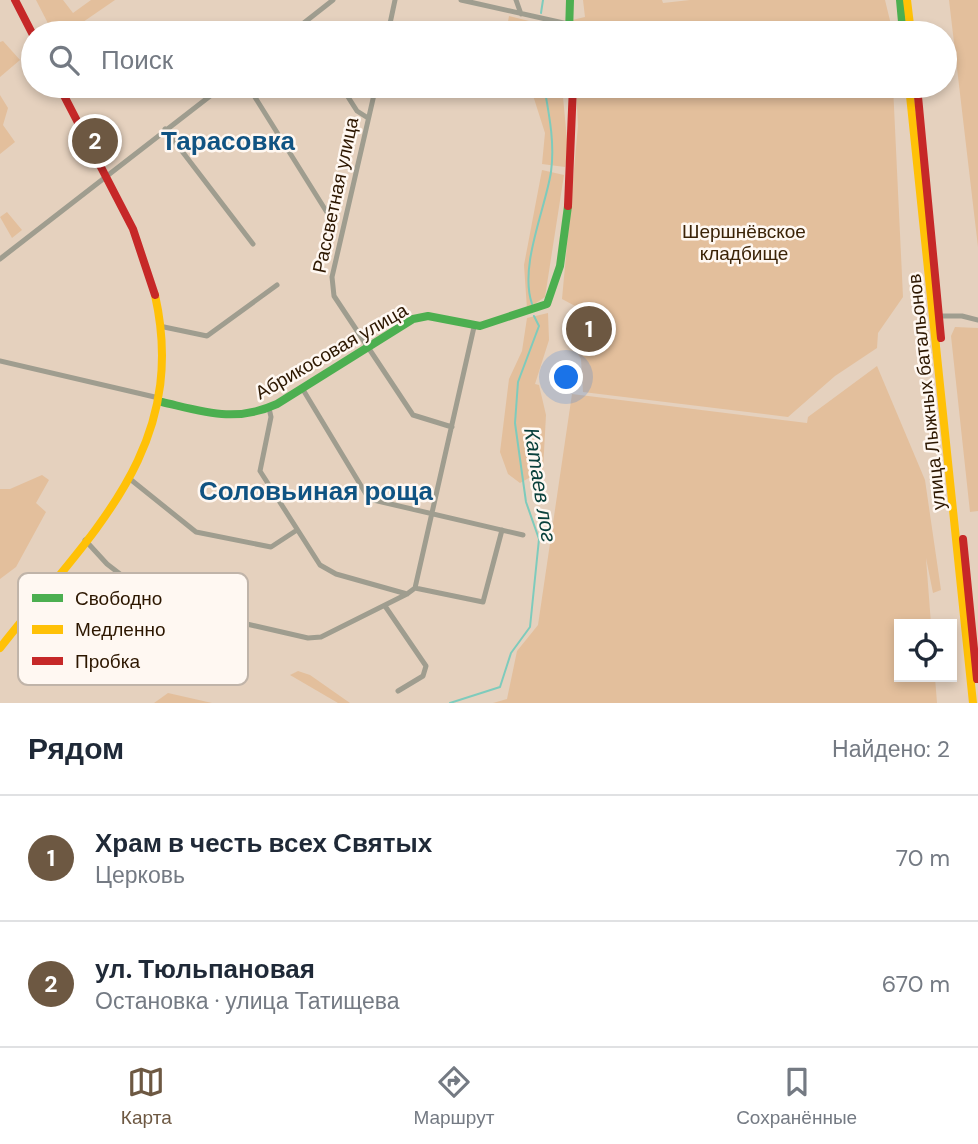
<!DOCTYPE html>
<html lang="ru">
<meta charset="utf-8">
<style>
:root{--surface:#fff;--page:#f6f6f7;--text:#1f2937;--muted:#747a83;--line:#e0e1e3;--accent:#6d5842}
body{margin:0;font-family:"DM Sans",sans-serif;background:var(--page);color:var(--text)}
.controls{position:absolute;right:21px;bottom:21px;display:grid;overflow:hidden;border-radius:0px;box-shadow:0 4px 10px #0003}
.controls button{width:63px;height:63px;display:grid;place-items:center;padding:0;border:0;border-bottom:2px solid var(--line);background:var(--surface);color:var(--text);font:35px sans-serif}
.you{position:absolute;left:567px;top:378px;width:24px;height:24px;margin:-18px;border:5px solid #fff;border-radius:50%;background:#1a73e8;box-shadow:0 0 0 10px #1a73e833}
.badge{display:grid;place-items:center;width:46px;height:46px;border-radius:50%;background:var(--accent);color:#fff;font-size:23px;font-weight:700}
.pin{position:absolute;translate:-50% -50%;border:4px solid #fff;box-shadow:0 2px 7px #0006}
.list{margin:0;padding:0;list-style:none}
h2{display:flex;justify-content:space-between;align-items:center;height:91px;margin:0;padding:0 28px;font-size:30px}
h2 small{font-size:23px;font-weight:400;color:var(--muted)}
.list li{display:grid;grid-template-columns:46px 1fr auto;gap:21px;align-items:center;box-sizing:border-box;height:126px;padding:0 28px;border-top:2px solid var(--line)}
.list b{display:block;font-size:26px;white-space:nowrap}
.list p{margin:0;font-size:23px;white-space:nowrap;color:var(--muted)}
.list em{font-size:23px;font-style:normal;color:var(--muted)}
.icon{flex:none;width:38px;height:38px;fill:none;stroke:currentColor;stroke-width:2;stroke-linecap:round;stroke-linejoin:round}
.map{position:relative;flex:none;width:978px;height:703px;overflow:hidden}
.search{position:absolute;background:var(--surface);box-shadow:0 4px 10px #0003;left:21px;right:21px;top:21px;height:77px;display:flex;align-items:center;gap:18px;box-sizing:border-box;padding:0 24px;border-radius:38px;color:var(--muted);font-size:26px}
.sheet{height:343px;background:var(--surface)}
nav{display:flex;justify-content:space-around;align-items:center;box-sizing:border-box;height:98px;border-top:2px solid var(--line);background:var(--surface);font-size:19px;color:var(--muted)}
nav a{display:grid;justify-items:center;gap:4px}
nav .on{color:var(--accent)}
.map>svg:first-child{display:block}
</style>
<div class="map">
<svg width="978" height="703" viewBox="0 0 978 703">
<rect width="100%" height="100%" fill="#e5d1be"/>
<path fill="#e3bf9c" d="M 36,0 L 63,0 L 73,13 L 91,0 L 115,0 L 67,33 L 53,33 Z
M 583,0 L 662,0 L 663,3 L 690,0 L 885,0 L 893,33 L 572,33 L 572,20 L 585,17 Z
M 949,0 L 978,0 L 978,247 Z
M 509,16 L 529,21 L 518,33 L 506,33 Z
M 536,22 L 556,28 L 557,33 L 530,33 Z
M 3,41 L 20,60 L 0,77 L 0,42 Z
M 530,86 L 562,86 L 568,151 L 565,167 L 542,164 L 545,133 Z
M 576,86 L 893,86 L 903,297 L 878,333 L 877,348 L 835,376 L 788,417 L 583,392 L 581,359 L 569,339 L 589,347 L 611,325 L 562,299 L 578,126 Z
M 0,95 L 8,108 L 3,125 L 15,142 L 0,154 Z
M 542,170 L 564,175 L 545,297 L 527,309 L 524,265 Z
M 7,212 L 22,230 L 12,238 L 0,217 Z
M 548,313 L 549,340 L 535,384 L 539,385 L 546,415 L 543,470 L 520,483 L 508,474 L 500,452 L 509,379 L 522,351 L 527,318 Z
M 955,327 L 978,328 L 978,511 L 970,512 L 951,336 Z
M 877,366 L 925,480 L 941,590 L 933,593 L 926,558 L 931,624 L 899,624 L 899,677 L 935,677 L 937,703 L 493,703 L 507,699 L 517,651 L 538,625 L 572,394 L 807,423 L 808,417 Z
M 42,475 L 49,480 L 36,503 L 46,512 L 16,567 L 0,579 L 0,489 L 10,489 Z
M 298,671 L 310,675 L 350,703 L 338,703 L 290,675 Z
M 168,693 L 212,703 L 154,703 Z"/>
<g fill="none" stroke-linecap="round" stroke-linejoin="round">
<path stroke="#7ecbbc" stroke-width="2" d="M 541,13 L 543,0
M 537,25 L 539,33
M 532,304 C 519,266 545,210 551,172 C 555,143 549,114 544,86
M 450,703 L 500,687 L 511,653 L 530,627 L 539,539 L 526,502 L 515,423 L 518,382 L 539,326 L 534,316"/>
<path stroke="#9f9d8f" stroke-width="5" d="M 461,0 L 568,24
M 516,0 L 521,14
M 291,33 L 333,0
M 388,33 L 395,0
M 248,86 L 328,214
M 341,86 L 357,111 L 368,118
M 376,86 L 332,277 L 334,296 L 413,415 L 452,427
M 165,129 L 253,244
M 0,259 L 223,86
M 936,316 L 962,316 L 978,320
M 164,327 L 207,336 L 277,285
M 0,361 L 159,398
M 302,388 L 369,499 L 523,535
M 269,408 L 271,417 L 260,471 L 320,565 L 336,574 L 407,594
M 130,479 L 196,532 L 271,547 L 297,530
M 85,540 L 107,564 L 159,604 L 308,638 L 321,637 L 407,594 L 415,588 L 474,327
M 415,588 L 483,602 L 502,530
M 385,606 L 426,666 L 423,676 L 398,691"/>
<path stroke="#4caf50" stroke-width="8" d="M 900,0 L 903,33
M 569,33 L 570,0
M 162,402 C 205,412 235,423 277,404 L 413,319 L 428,316 L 480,326 L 547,304 L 560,266 L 568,206"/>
<path stroke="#ffc107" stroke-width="8" d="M 907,0 L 911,33
M 909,86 L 973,703
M 0,648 C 87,536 190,451 155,295"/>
<path stroke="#c62828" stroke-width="8" d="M 15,0 L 33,35
M 59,86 L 133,229 L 155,295
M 917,86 L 941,338
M 568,206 L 573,86
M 963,539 L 977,679"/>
</g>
<g text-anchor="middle" stroke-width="5" stroke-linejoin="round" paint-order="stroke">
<g font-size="19" fill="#2d1700" stroke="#fff8f2">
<text transform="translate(335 195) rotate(-78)" y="7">Рассветная улица</text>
<text transform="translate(331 351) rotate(-30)" y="7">Абрикосовая улица</text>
<text transform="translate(926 392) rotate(-96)" y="7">улица Лыжных батальонов</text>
</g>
<g font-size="19" fill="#3b2307" stroke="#fff8f2">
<text x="744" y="238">Шершнёвское<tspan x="744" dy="22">кладбище</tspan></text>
</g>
<g font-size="21" font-style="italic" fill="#09403b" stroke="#fff8f2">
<text transform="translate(540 485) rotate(81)" y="7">Катаев лог</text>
</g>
<g font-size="26" font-weight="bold" fill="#105382" stroke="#fff8f2">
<text x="228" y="150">Тарасовка</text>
<text x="316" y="500">Соловьиная роща</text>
</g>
</g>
<rect x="18" y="573" width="230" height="112" rx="10" fill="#fff8f2" stroke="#c0b4a9" stroke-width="2"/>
<rect x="32" y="594" width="31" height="8" fill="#4caf50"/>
<rect x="32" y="625" width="31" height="9" fill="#ffc107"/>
<rect x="32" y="657" width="31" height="8" fill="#c62828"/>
<g font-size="19" fill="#2d1700">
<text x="75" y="605">Свободно</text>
<text x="75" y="636">Медленно</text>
<text x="75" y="668">Пробка</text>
</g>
</svg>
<div class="controls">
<button><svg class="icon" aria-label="locate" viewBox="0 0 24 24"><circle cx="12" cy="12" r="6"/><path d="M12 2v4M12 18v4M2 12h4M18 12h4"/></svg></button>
</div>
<div class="you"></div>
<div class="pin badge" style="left:589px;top:329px">1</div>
<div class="pin badge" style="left:95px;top:141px">2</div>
<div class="search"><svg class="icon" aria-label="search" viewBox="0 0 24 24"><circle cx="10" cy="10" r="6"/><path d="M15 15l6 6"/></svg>Поиск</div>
</div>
<section class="sheet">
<h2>Рядом<small>Найдено: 2</small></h2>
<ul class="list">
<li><span class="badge">1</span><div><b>Храм в честь всех Святых</b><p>Церковь</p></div><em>70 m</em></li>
<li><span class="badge">2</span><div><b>ул. Тюльпановая</b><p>Остановка · улица Татищева</p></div><em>670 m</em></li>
</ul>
</section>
<nav>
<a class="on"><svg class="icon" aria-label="map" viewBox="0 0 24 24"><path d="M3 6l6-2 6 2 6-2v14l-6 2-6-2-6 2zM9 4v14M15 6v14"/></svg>Карта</a>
<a><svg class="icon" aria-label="directions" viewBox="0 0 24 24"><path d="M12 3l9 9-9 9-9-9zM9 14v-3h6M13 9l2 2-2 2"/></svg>Маршрут</a>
<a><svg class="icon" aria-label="saved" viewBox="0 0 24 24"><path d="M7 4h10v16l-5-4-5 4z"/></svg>Сохранённые</a>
</nav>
